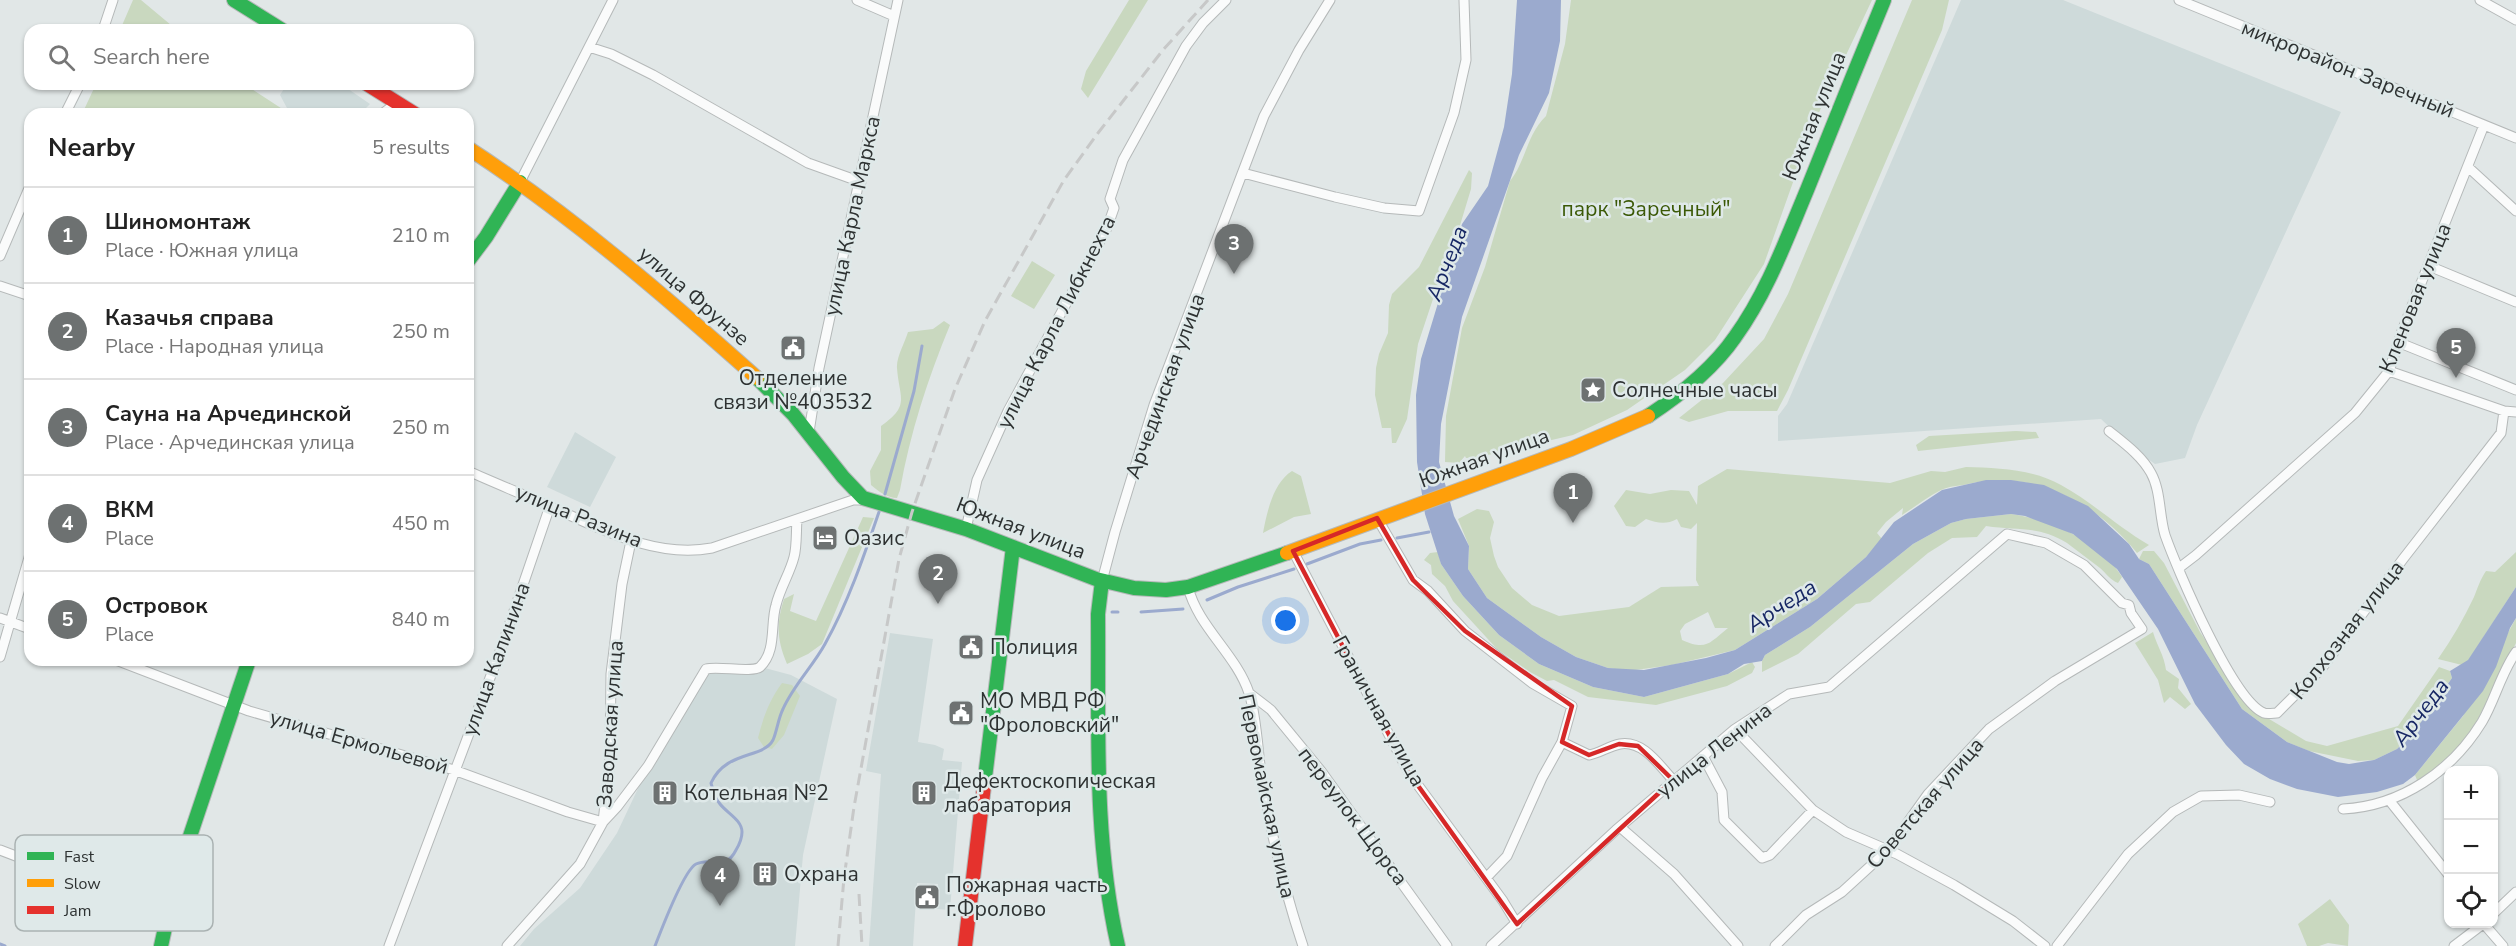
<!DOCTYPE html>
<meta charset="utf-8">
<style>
:root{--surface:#fff;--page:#f6f6f6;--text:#222;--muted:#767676;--line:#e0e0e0;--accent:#6d7171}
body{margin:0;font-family:"Nunito Sans",sans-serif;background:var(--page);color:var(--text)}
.controls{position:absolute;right:18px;bottom:18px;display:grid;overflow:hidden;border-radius:12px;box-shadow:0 2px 4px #0004}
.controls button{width:54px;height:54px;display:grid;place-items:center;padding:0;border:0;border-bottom:2px solid var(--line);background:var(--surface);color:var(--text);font:30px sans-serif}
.you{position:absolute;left:1286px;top:621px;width:21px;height:21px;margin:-15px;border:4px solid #fff;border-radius:50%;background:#1a73e8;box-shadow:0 0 0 9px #1a73e833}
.badge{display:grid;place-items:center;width:39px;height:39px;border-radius:50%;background:var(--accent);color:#fff;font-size:20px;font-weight:700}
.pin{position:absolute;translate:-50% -50px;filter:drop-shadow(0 2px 3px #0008)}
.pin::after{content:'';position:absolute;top:32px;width:21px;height:18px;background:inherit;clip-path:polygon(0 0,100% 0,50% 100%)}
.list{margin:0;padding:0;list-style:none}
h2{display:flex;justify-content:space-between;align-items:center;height:78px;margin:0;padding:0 24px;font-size:26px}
h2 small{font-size:20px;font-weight:400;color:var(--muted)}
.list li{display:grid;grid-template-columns:39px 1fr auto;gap:18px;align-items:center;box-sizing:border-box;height:96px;padding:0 24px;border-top:2px solid var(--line)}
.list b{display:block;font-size:22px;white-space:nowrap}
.list p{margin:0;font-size:20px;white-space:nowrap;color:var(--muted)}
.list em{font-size:20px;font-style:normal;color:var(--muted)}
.icon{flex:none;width:33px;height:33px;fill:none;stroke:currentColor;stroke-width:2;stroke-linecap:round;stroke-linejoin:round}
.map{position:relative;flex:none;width:2516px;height:946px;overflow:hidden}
.search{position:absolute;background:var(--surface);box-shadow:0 2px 4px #0004;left:24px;top:24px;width:450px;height:66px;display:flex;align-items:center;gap:15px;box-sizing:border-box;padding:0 21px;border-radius:18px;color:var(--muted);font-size:22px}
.panel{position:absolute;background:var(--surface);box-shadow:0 2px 4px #0004;left:24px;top:108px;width:450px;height:558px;border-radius:18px}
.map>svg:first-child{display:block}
</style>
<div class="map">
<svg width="2516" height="946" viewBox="0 0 2516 946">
<rect width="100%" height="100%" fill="#e1e7e7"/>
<path fill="#cedada" d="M 1961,0 L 2063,0 L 2341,112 L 2197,425 L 2185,458 L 2155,464 L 2127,444 L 2101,419 L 1778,441 L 1778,416 L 1787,404 Z
M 287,84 L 341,84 L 370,104 L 360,114 L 296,114 L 287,108 L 280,95 Z
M 575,432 L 616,457 L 590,507 L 547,487 Z
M 890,633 L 933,639 L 918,742 L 935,745 L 944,749 L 942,760 L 962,762 L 950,910 L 936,909 L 938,884 L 917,883 L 913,946 L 869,946 L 881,774 L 866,771 Z
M 761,667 L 791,675 L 837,699 L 803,855 L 795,946 L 520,946 L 534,929 L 580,888 L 617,833 L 642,780 L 702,679 L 711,670 L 759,674 Z"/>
<path fill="#c9d8bf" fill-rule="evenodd" d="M 133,0 L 141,0 L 177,30 L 120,30 Z
M 1129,0 L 1148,0 L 1088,98 L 1081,89 L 1086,71 Z
M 1571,0 L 1872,0 L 1814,123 L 1764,264 L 1715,340 L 1685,370 L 1627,410 L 1573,435 L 1475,458 L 1466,458 L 1465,456 L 1459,463 L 1445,462 L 1446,416 L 1462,328 L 1485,267 L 1510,181 C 1526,161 1527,134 1546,116 L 1565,44 Z
M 1912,0 L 1949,0 L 1942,30 L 1788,390 L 1777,411 L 1728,411 L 1689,422 L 1679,418 L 1723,383 L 1764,339 L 1788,294 Z
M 96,84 L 244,84 L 290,114 L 82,114 Z
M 1469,170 L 1472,173 L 1471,189 L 1451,255 L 1438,284 L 1418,344 L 1407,419 L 1396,443 L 1392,443 L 1391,428 L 1382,428 L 1375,395 L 1376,368 L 1379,354 L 1388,333 L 1389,305 L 1392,294 L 1419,267 Z
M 1032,261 L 1055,275 L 1034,309 L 1011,296 Z
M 944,321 L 950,325 C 928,378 910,433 900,490 L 897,498 C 887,498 878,491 871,485 L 870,471 L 881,450 L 881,426 C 911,405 899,398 897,368 C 896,358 905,342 908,332 L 933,329 Z
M 2016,431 L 2036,432 L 2039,438 L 1918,451 L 1916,445 L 1929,436 Z
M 1966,467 C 1997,468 2033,469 2061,485 C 2092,502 2118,527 2149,545 L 2137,553 C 2096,502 2033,469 1968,484 C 1959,486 1949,486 1941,490 C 1927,497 1915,507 1902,515 L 1903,508 L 1886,522 L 1877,533 L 1882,539 L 1866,557 L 1817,599 L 1735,650 L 1672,665 L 1628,671 L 1608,668 L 1576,657 L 1541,637 L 1487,598 L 1468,569 L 1469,546 L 1458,519 L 1477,509 L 1489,511 L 1494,522 L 1490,538 L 1494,556 L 1498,567 L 1512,588 L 1532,605 L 1559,616 L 1629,607 L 1661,587 L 1699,586 L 1696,580 L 1697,523 L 1691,529 L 1681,527 L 1677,519 C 1666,525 1657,523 1646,519 L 1635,527 L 1626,526 L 1614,506 L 1626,490 L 1650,494 L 1671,490 L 1689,491 L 1697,505 L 1698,486 L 1727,469 L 1890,483 L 1931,471 L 1945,472 ZM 1708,612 L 1715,628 L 1728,628 C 1709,643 1707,651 1682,640 L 1680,631 L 1685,624 Z
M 1292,471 L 1301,476 L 1311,514 L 1294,517 L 1263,533 C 1267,512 1273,483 1292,471 Z
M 2011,514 C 2049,519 2102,542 2122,577 L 2118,583 C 2110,580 2106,573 2100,568 C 2089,560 2078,551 2067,543 C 2038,525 2017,531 1986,526 L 1977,537 L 1952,538 L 1928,553 L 1870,602 L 1856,604 L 1798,654 L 1762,672 L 1762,661 L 1765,655 L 1810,627 L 1913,544 L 1951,523 L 1966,519 Z
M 863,517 L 874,518 L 822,644 L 808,654 L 787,664 C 777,640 776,624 784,599 L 794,594 L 790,611 L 816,621 Z
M 2143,551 L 2154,551 L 2164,563 L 2200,632 L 2230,677 L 2237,692 L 2249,707 L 2306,741 L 2327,746 L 2398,726 L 2439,667 L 2450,671 L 2452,678 L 2414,732 L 2397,749 L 2374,760 L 2358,761 L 2309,751 L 2287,742 L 2242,709 L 2149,564 L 2139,559 Z
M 1438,552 L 1441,564 L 1463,596 L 1499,635 L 1539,664 L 1593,687 L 1644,697 L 1728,674 L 1752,662 L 1755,667 L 1752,673 L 1727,686 L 1656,705 L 1588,697 L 1554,680 L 1547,681 L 1530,672 L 1497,649 L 1453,601 L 1445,586 L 1432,574 L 1431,565 L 1424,560 L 1430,553 Z
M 2516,552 L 2516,587 L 2468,661 L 2462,665 L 2438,659 C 2452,639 2464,618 2474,597 C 2478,587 2480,580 2486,571 L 2495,572 Z
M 2516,618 L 2516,643 L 2478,719 L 2451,766 L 2421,790 L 2415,775 L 2463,716 Z
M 2153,632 C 2157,646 2164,655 2166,670 L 2179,679 L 2178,688 L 2191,704 L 2185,709 L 2170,697 L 2164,703 L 2158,680 L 2135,643 Z
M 782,683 L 792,685 L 800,696 L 784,735 L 772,749 L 764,747 L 758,738 C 763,718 769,701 782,683 Z
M 2330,899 L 2349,925 L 2348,946 L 2328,943 L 2319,946 L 2307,946 L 2298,924 Z"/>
<path fill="#9baace" d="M 1517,0 L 1561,0 L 1560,41 L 1549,93 L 1519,155 L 1462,317 L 1441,424 L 1439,462 L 1454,516 L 1469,546 L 1468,569 L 1487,598 L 1541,637 L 1576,657 L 1608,668 L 1644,670 L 1706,658 L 1735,650 L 1817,599 L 1866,557 L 1894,522 L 1942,490 L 1986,480 L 2011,480 L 2044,485 L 2088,506 L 2129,544 L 2139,559 L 2149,564 L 2242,709 L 2287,742 L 2337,762 L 2349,764 L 2374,760 L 2397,749 L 2414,732 L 2452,678 L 2450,671 L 2468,660 L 2516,587 L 2516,618 L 2510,628 L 2496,667 L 2483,691 L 2415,775 L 2403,784 L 2377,792 L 2338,797 L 2297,789 L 2270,779 L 2244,764 L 2226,745 L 2195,704 L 2158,629 L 2117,569 L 2073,534 L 2025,516 L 2011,514 L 1966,519 L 1951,523 L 1913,544 L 1810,627 L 1765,655 L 1762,661 L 1744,664 L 1728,674 L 1644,697 L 1593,687 L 1539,664 L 1499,635 L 1463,596 L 1441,564 L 1425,514 L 1417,462 L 1416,395 L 1421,359 L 1462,224 L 1488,186 L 1504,127 L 1512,74 Z"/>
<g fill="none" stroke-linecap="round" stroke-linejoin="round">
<path stroke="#9baace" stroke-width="3" d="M 885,494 L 914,391 L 922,346
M 1397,538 L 1429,532
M 1307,564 L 1360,544 L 1381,540
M 1207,600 L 1238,587 L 1294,569
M 1112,612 L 1118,612
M 1141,612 L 1183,609
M 0,944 L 5,946
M 655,946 C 661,931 683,871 696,864 C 712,856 725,872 736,850 C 739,845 742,838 742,832 C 742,820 727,813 720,804 C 715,798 713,790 711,783 C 726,750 763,759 773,740 C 777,731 778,719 783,709 C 793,686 813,666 825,644 C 848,603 864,556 879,512"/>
<g stroke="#b5b9b9" stroke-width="11">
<path id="street" d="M 857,0 L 894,16
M 2179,0 L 2516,138
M 2480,0 L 2516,20
M 103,30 L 113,0
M 589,47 L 611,54 L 653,75 L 808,163 L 861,182
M 65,114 L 80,84
M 382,114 L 397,103
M 2468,167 L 2516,211
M 1243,173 L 1335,197 L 1384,208 L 1419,211 L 1454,113 L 1466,60 L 1464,0
M 520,182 L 613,0
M 0,256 L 30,186
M 2429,266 L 2516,302
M 0,286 L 30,296
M 2400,343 L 2516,390
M 2389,371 L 2504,411 L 2516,412
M 2109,431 C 2124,443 2142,456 2151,473 C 2161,491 2159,515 2165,535 C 2177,569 2233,701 2264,713 C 2267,714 2274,713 2277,713 L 2322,668 L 2403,559 L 2501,433 L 2504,411
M 809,432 L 819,368 L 898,0
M 468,471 C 495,483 522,494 549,506 C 600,528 655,559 712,548 L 853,500 L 866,500
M 1377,518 L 1413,580 L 1428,591 L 1465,631 L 1532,683 L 1572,706 L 1562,742 L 1542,778 L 1507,856 L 1486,878
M 966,529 L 977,480 L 1008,411 L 1107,228 L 1114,208 L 1110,199 L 1123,160 L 1186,46 L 1203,23 L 1226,0
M 1293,551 L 1409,773 L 1503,901 L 1517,924
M 2179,568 L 2196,555 L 2355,413 L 2389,371 L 2402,331 L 2484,125
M 1102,581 L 1115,532 L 1154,405 L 1264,116 L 1299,50 L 1330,0
M 1188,587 C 1198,627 1236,654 1249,693 C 1256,713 1258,751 1261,774 C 1271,833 1284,890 1303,946
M 0,618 L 30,629
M 0,657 L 30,554
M 116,660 L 249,711 L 454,770 L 568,812 L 603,822 L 617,807 L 648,766 L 706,669 C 719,666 752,673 760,667 C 777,651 770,624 776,605 C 780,588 790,573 794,557 C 797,546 796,532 797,520
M 1249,693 L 1271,710 L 1321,771 L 1447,946
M 1735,729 L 1813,810 L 1846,832 L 1897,854 L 1954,885 L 2013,921 L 2045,946
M 1562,742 L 1589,755 C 1600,753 1609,746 1620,744 C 1643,740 1659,765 1673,780
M 1703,756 L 1722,792 L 1724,820 L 1762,858 L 1770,855 L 1813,810
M 2389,800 L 2448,874
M 2343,809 C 2401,806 2452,771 2482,722 C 2495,700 2501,673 2516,652
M 1620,827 L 1674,874 L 1738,946
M 0,850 L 55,871 L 166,920
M 2494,913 L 2516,892
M 2484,924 L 2503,946
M 389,946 L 502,646 L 550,506
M 507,946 L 580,864 L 603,822 L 610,759 L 611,674 L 622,584 L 631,541
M 1491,946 L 1616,830 L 1735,729 L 1789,694 L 1829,687 L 2007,534 L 2046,543 L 2084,565 L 2122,603 L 2129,605 L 2131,613 L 2142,629 L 2055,681 L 1989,729 L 1928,794 L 1888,850 L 1842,892 L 1806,915 L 1775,946
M 2057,946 L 2128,854 L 2173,812 L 2201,796 L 2239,795 L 2270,802
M 2454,946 L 2483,924"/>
</g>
<g stroke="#b5b9b9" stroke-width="16">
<path id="fast" d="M 234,0 L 282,30
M 468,261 L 486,237 L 520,182
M 757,378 L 793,414 L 843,477 L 863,498 L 966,529 L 1096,579 L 1134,588 L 1166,590 L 1188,587 L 1287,553
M 1648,416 C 1680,395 1713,369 1735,337 C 1767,293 1786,240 1807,190 C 1832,127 1858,63 1884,0
M 1102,581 L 1098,614 C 1099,726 1093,836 1118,946
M 984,786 L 1013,547
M 161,946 L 176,878 L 249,660"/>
</g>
<g stroke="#b5b9b9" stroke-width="16">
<path id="slow" d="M 468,148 C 571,215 665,296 757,378
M 1287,553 L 1571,449 L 1648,416"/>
</g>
<g stroke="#b5b9b9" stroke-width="16">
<path id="jam" d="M 367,84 L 415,114
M 965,946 L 984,786"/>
</g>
<use href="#street" stroke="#fafbfb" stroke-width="9"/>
<use href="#fast" stroke="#30b455" stroke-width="14"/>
<use href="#slow" stroke="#ff9f0a" stroke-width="14"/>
<use href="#jam" stroke="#e5322d" stroke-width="14"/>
<path stroke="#c7c8c8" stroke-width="3" stroke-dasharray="12 6" stroke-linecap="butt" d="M 859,894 L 862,946
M 838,946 L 844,878 L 854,807 L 899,559 L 912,512 L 955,389 L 985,321 L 1064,180 L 1098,133 L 1163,50 L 1208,0"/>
</g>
<path fill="none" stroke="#d62828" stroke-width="4.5" stroke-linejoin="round" d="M 1377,518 L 1413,580 L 1465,631 L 1572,706 L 1562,742 L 1589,755 L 1619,744 L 1638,746 L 1673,780 L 1517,924 L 1409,773 L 1293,551 Z"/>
<defs>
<g id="civic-square" transform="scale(1.35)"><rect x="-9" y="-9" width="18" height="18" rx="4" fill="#6d7171" stroke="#dfe9e9"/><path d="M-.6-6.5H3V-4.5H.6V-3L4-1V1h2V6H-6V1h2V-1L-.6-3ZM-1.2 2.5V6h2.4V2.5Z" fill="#fff"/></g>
<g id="sight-square" transform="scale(1.35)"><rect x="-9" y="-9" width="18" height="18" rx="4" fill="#6d7171" stroke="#dfe9e9"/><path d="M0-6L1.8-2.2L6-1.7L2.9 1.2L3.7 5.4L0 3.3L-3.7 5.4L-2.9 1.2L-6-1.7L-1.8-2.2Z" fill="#fff"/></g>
<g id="hotel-square" transform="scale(1.35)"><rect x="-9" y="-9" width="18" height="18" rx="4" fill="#6d7171" stroke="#dfe9e9"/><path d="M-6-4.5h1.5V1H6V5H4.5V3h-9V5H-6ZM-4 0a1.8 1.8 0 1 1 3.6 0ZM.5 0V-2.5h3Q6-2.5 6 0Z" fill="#fff"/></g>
<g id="building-square" transform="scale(1.35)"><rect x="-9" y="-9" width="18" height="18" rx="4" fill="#6d7171" stroke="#dfe9e9"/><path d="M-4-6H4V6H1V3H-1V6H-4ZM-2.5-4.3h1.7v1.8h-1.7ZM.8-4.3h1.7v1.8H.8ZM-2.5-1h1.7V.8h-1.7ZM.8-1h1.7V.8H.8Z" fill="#fff"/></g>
</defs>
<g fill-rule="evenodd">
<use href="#civic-square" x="793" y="348"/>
<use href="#sight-square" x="1593" y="390"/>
<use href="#hotel-square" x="825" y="538"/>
<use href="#civic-square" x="971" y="647"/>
<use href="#civic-square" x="961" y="713"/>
<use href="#building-square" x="665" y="793"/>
<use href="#building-square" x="924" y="793"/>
<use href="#building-square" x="765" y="874"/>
<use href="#civic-square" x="927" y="897"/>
</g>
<g text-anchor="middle" stroke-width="5" stroke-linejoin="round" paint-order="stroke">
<g font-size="21" fill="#2e3232" stroke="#dfe9e9">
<text transform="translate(2348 69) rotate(22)" y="7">микрорайон Заречный</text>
<text transform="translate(1814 116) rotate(-68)" y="7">Южная улица</text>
<text transform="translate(852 216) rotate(-78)" y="7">улица Карла Маркса</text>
<text transform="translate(694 296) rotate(41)" y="7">улица Фрунзе</text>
<text transform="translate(2415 298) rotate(-68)" y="7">Кленовая улица</text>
<text transform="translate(1056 322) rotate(-63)" y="7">улица Карла Либкнехта</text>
<text transform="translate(1165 386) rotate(-70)" y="7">Арчединская улица</text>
<text transform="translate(1484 458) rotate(-20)" y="7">Южная улица</text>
<text transform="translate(579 516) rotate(22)" y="7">улица Разина</text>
<text transform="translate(1021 528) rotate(21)" y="7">Южная улица</text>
<text transform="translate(2347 630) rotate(-52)" y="7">Колхозная улица</text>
<text transform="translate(496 659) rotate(-70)" y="7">улица Калинина</text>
<text transform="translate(1379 711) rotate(61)" y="7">Граничная улица</text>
<text transform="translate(610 724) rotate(-86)" y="7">Заводская улица</text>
<text transform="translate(359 742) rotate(16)" y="7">улица Ермольевой</text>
<text transform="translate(1714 750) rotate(-38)" y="7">улица Ленина</text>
<text transform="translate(1267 796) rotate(78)" y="7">Первомайская улица</text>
<text transform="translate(1925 803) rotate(-49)" y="7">Советская улица</text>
<text transform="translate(1353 816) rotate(53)" y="7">переулок Щорса</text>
</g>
<g font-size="21" fill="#3b5906" stroke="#dfe9e9">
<text x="1646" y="216">парк "Заречный"</text>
</g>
<g font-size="21" fill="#2e3232" stroke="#dfe9e9" text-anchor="start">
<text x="793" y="385" text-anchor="middle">Отделение<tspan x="793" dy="24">связи №403532</tspan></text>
<text x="1612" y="397">Солнечные часы</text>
<text x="844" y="545">Оазис</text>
<text x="990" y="654">Полиция</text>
<text x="980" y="708">МО МВД РФ<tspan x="980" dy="24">"Фроловский"</tspan></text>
<text x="944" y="788">Дефектоскопическая<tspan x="944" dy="24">лабаратория</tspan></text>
<text x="684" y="800">Котельная №2</text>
<text x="784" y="881">Охрана</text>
<text x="946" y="892">Пожарная часть<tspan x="946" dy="24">г.Фролово</tspan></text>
</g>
<g font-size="22" font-style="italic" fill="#172764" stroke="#dfe9e9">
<text transform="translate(1446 263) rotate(-69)" y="8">Арчеда</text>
<text transform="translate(1781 605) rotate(-33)" y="8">Арчеда</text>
<text transform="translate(2420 712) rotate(-53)" y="8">Арчеда</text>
</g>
</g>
<rect x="15" y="835" width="198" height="96" rx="9" fill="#dfe9e9" stroke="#aab2b2" stroke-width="1.5"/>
<rect x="27" y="852" width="27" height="8" fill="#30b455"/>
<rect x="27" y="879" width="27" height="8" fill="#ff9f0a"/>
<rect x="27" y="906" width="27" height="8" fill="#e5322d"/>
<g font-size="16" fill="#2e3232">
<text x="64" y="862">Fast</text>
<text x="64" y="889">Slow</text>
<text x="64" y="916">Jam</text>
</g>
</svg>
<div class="controls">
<button>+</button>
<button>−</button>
<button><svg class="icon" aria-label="locate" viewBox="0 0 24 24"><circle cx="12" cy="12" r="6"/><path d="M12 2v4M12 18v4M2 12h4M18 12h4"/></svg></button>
</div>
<div class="you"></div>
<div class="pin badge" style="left:1573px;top:523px">1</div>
<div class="pin badge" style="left:938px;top:604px">2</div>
<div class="pin badge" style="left:1234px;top:274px">3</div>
<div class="pin badge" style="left:720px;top:906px">4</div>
<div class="pin badge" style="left:2456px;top:378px">5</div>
<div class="search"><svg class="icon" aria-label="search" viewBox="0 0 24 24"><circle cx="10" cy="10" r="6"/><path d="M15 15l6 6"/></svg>Search here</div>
<section class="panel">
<h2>Nearby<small>5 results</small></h2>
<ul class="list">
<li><span class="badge">1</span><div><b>Шиномонтаж</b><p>Place · Южная улица</p></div><em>210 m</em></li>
<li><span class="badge">2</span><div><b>Казачья справа</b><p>Place · Народная улица</p></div><em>250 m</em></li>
<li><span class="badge">3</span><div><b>Сауна на Арчединской</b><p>Place · Арчединская улица</p></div><em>250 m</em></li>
<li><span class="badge">4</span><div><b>ВКМ</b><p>Place</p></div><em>450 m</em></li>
<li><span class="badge">5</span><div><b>Островок</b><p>Place</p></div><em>840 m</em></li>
</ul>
</section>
</div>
